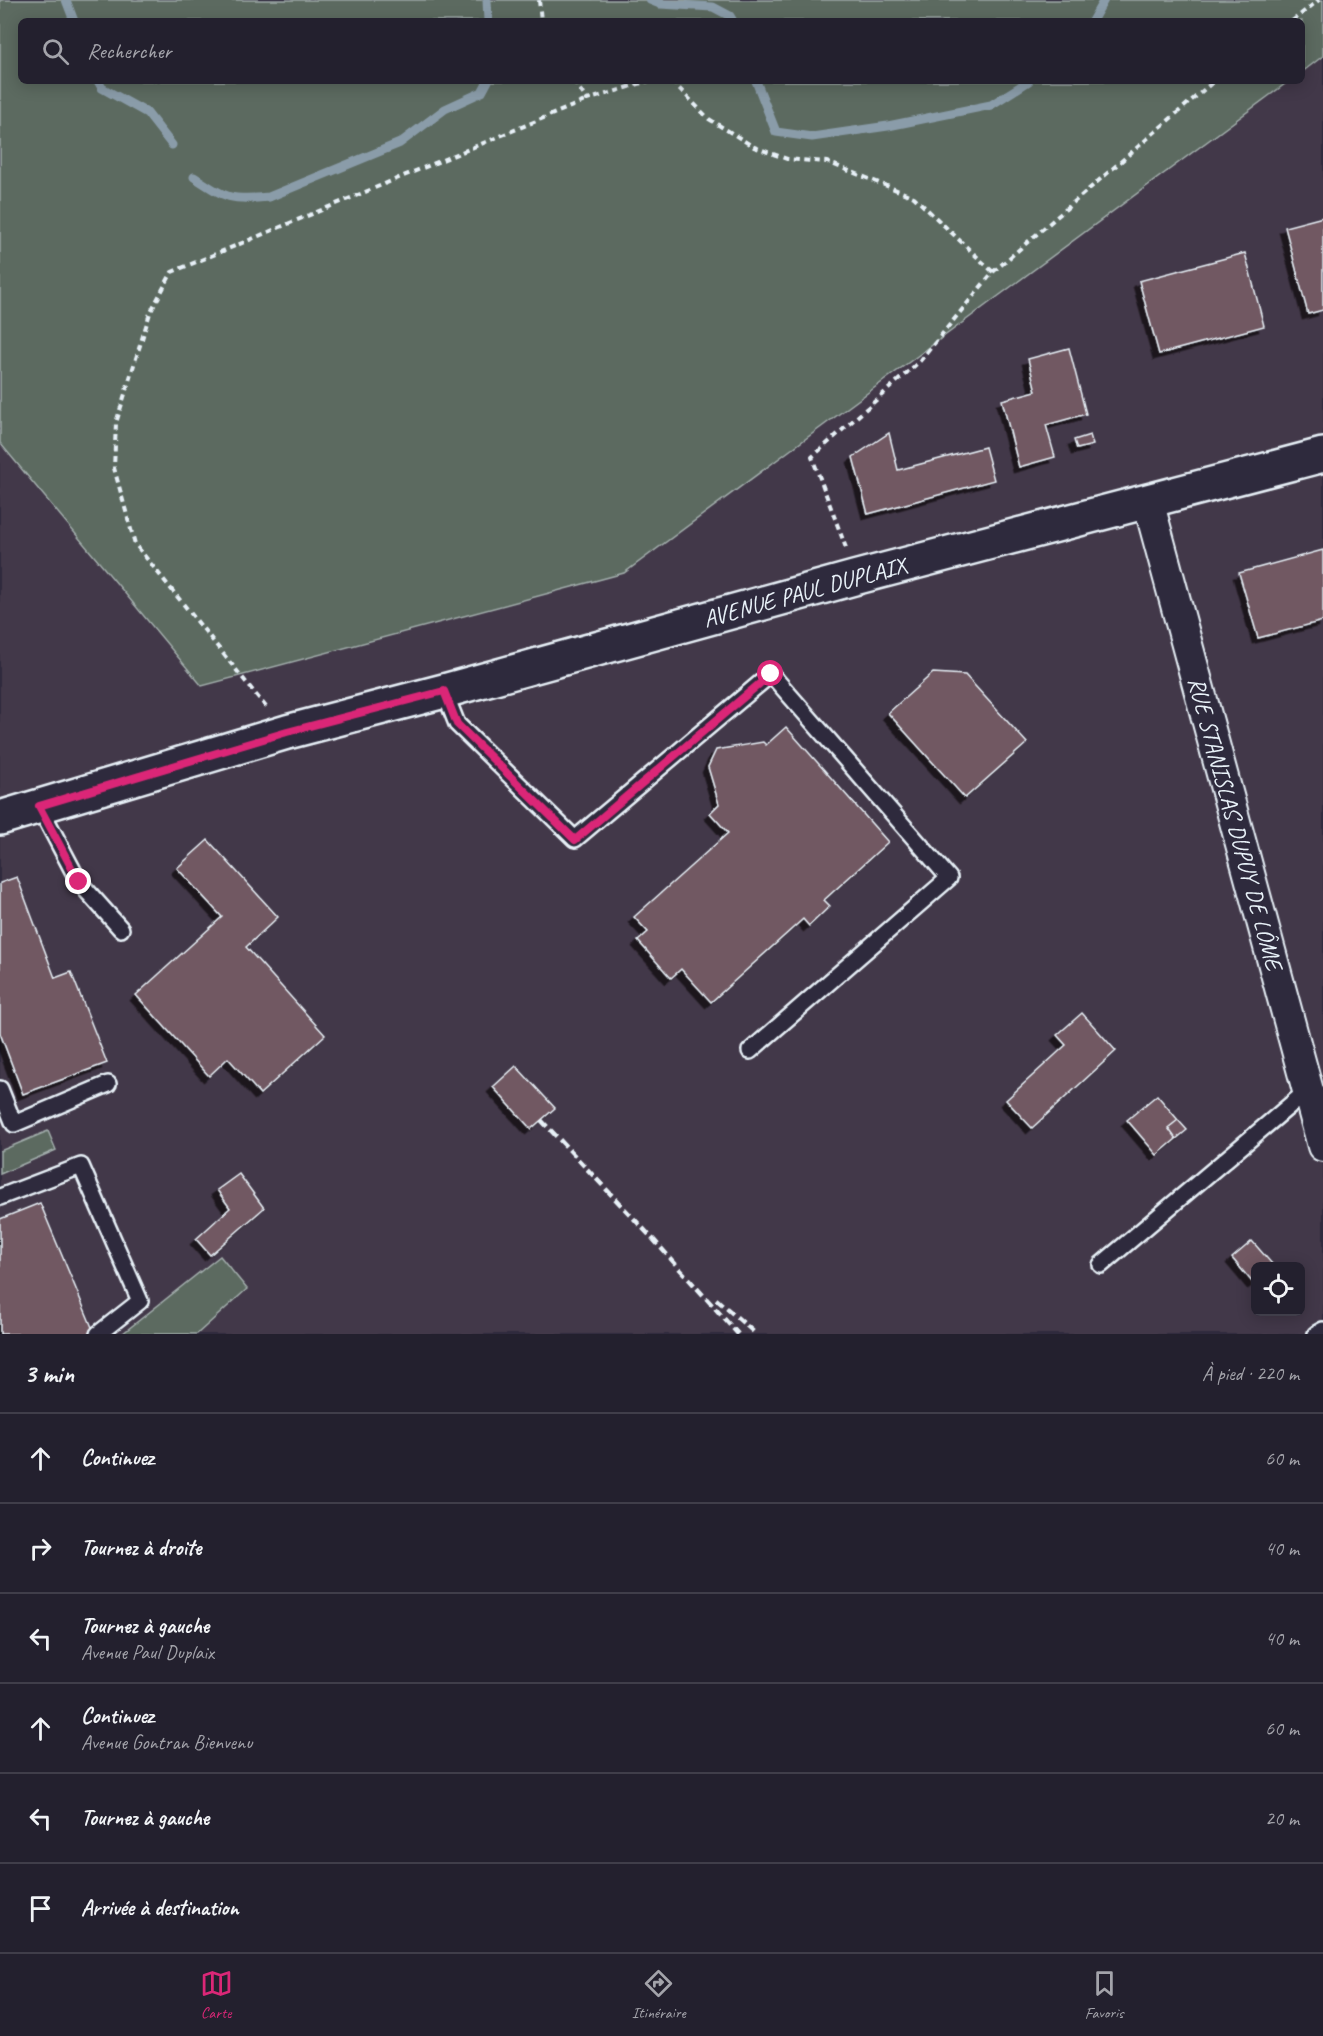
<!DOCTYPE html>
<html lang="fr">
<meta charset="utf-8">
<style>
:root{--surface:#23202e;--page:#2b2836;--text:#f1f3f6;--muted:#a3a3aa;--line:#403e4a;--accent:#db2777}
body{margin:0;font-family:Caveat,sans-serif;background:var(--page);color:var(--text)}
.controls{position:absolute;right:18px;bottom:18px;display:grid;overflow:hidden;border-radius:9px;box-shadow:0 3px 15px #0003}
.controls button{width:54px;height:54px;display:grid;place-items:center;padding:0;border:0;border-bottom:2px solid var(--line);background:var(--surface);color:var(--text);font:30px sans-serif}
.stop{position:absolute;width:18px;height:18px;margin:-14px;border:4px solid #db2777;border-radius:50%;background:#fff}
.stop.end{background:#db2777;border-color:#fff;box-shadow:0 2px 6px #0008}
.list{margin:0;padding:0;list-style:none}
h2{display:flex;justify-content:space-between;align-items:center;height:78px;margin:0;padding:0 24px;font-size:26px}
h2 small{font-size:20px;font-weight:400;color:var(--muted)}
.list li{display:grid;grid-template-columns:39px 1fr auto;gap:18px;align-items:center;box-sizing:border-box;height:90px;padding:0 24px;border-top:2px solid var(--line)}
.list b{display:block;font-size:22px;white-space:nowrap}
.list p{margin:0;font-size:20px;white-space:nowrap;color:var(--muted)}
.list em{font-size:20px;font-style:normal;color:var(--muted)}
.icon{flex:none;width:33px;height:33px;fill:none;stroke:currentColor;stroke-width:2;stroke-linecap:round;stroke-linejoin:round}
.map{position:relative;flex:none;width:1323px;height:1334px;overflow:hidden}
.search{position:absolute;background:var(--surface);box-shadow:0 3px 15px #0003;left:18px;right:18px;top:18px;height:66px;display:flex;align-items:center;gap:15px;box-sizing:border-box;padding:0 21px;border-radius:9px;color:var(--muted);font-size:22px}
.sheet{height:618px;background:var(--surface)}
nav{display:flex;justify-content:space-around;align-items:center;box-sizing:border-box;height:84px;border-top:2px solid var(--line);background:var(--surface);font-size:16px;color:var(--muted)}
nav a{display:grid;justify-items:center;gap:3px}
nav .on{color:var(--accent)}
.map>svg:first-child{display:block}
</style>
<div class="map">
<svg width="1323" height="1334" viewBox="0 0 1323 1334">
<defs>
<filter id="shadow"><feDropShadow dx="-5.5" dy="5.5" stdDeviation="0" flood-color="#0009"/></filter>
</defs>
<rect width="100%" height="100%" fill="#2f2a3d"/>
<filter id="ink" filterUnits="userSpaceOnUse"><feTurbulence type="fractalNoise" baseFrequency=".0167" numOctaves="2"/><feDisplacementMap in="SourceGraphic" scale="12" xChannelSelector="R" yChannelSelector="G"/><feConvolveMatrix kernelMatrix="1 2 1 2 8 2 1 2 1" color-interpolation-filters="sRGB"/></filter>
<g filter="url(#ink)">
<path fill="#433848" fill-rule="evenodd" d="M 1323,56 L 1323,1334 L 0,1334 L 0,420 L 202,685 L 624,573 L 1289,81 L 1302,81 L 1302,72 ZM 1256,1266 L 1300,1266 L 1300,1312 L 1256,1312 Z"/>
<path fill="#5c6a61" stroke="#a2aeac" stroke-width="1.5" d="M 0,0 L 1323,0 L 1323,56 L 1302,72 L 1302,21 L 21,21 L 21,81 L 1289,81 L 624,573 L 202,686 L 0,443 Z
M 48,1131 L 56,1150 L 0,1174 L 0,1151 Z
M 220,1256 L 247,1289 L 197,1334 L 122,1334 Z"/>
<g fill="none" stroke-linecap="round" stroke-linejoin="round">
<path stroke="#8a9ca9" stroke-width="9" d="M 66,0 L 74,21
M 487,0 L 488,21
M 650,0 L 660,4 L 713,7 L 730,16 L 733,21
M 1092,21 L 1104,0
M 98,81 L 102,88 L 147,113 L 172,145
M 756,81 L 776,132 L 812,137 L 888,126 L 991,105 L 1029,81
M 194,177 C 226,198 230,201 269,197 L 400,143 L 445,109 L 482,92 L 488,81"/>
</g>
<path fill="#715962" stroke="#e8f1f8" stroke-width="1.5" filter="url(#shadow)" d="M 1323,217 L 1323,310 L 1308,314 L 1285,227 Z
M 1245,253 L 1264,326 L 1159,354 L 1139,281 Z
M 1069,348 L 1086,414 L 1046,425 L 1055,457 L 1019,467 L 1002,400 L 1036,391 L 1028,359 Z
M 889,433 L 898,470 L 985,447 L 994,480 L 868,514 L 853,457 Z
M 1090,435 L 1093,445 L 1077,449 L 1074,440 Z
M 1323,550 L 1323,621 L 1258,638 L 1239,573 Z
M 933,673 L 965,675 L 1027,743 L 965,798 L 888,713 Z
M 786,727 L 888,842 L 824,900 L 830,906 L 809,926 L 803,919 L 711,1002 L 681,969 L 671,978 L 638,941 L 648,932 L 634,917 L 728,833 L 710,813 L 719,804 L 708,767 L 716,750 L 763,742 L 766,745 Z
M 208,840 L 278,917 L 246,947 L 325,1035 L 260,1094 L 228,1058 L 209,1076 L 136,995 L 222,917 L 177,868 Z
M 17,877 L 55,978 L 71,972 L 107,1063 L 23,1094 L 0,1033 L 0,883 Z
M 1082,1013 L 1116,1051 L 1032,1128 L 1006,1100 L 1066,1045 L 1057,1035 Z
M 516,1066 L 555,1108 L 531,1129 L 493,1087 Z
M 1157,1095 L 1178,1120 L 1168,1128 L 1176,1139 L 1157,1155 L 1127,1120 Z
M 1178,1120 L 1187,1130 L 1176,1139 L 1168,1128 Z
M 239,1174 L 264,1208 L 210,1255 L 196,1239 L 230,1208 L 217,1190 Z
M 40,1203 L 94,1332 L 89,1334 L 0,1334 L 0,1219 Z
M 1252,1241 L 1273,1265 L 1271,1266 L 1256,1266 L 1256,1281 L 1253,1283 L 1232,1258 Z"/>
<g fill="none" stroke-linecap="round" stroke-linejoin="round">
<g stroke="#e8f1f8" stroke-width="20">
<path id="lane" d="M 444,691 L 457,724 L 575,839 L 771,674 L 949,878 L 750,1051
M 39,806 L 79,882 L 121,929
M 0,1089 L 14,1124 L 108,1084
M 0,1197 L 81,1166 L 140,1301 L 98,1334
M 1101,1265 L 1308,1090
M 1316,1334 L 1323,1330"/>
</g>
<g stroke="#e8f1f8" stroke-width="34">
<g id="street">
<path id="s1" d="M 1148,501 L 1323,1146"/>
</g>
</g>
<g stroke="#e8f1f8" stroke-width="38">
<g id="secondary">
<path id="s2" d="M 0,818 L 287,732 L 444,691 L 854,578 L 1323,455"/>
</g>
</g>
<path stroke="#e8f1f8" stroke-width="4" stroke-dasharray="6 4.5" stroke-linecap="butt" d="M 539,0 L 541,21
M 1292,21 L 1319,0
M 574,81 L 587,100 L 649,81
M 672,81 L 709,119 L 754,147 L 787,159 L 827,162 L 914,197 L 993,272 L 920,361 L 812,457 L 846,548
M 993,272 L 1214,81
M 266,707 L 135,544 L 114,468 L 116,423 L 150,313 L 172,272 L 587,100"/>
<use href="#lane" stroke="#2f2a3d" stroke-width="15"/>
<use href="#street" stroke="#2f2a3d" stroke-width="30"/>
<use href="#secondary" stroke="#2f2a3d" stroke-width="33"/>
<path stroke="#e8f1f8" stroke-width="4.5" stroke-dasharray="9 4.5" stroke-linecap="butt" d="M 541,1120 L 653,1239 L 738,1334
M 716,1299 L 756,1334"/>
</g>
</g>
<g fill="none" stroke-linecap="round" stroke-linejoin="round" filter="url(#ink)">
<path stroke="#db2777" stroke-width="8" d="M 79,882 L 39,806 L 287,732 L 444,691 L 457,724 L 575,840 L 771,674"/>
</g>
<g text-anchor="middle" stroke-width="5" stroke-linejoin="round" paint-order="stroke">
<g font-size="24" fill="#e8f1f8" stroke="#2f2a3d">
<text dy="8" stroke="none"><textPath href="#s2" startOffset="836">AVENUE PAUL DUPLAIX</textPath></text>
<text dy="8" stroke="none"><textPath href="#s1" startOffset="334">RUE STANISLAS DUPUY DE LÔME</textPath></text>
</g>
</g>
</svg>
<div class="controls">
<button><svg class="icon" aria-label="locate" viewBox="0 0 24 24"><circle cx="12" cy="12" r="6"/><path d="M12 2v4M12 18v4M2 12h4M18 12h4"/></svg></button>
</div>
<div class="stop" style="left:771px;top:674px"></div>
<div class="stop end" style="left:79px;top:882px"></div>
<div class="search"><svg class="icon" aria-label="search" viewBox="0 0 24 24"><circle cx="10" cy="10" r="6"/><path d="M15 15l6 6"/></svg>Rechercher</div>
</div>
<section class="sheet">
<h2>3 min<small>À pied · 220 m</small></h2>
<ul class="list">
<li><svg class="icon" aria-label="ahead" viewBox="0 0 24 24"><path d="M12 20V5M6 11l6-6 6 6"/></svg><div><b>Continuez</b></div><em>60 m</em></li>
<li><svg class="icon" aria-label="right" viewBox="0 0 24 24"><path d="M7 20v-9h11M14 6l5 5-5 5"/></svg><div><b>Tournez à droite</b></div><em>40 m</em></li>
<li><svg class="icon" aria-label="left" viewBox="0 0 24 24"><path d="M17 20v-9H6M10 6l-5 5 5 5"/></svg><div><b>Tournez à gauche</b><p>Avenue Paul Duplaix</p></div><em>40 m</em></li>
<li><svg class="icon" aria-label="ahead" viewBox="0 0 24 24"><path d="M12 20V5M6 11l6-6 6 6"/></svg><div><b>Continuez</b><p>Avenue Gontran Bienvenu</p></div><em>60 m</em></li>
<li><svg class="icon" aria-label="left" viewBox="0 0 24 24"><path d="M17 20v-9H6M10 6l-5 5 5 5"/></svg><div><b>Tournez à gauche</b></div><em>20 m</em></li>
<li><svg class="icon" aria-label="arrive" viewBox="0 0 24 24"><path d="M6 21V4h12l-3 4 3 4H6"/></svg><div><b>Arrivée à destination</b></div></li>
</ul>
</section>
<nav>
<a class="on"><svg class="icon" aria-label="map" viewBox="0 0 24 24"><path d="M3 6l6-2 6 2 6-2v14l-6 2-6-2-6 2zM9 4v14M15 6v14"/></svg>Carte</a>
<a><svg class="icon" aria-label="directions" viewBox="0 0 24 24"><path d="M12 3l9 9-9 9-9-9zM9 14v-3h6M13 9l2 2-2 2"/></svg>Itinéraire</a>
<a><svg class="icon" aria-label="saved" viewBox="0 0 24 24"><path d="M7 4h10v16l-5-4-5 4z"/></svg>Favoris</a>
</nav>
